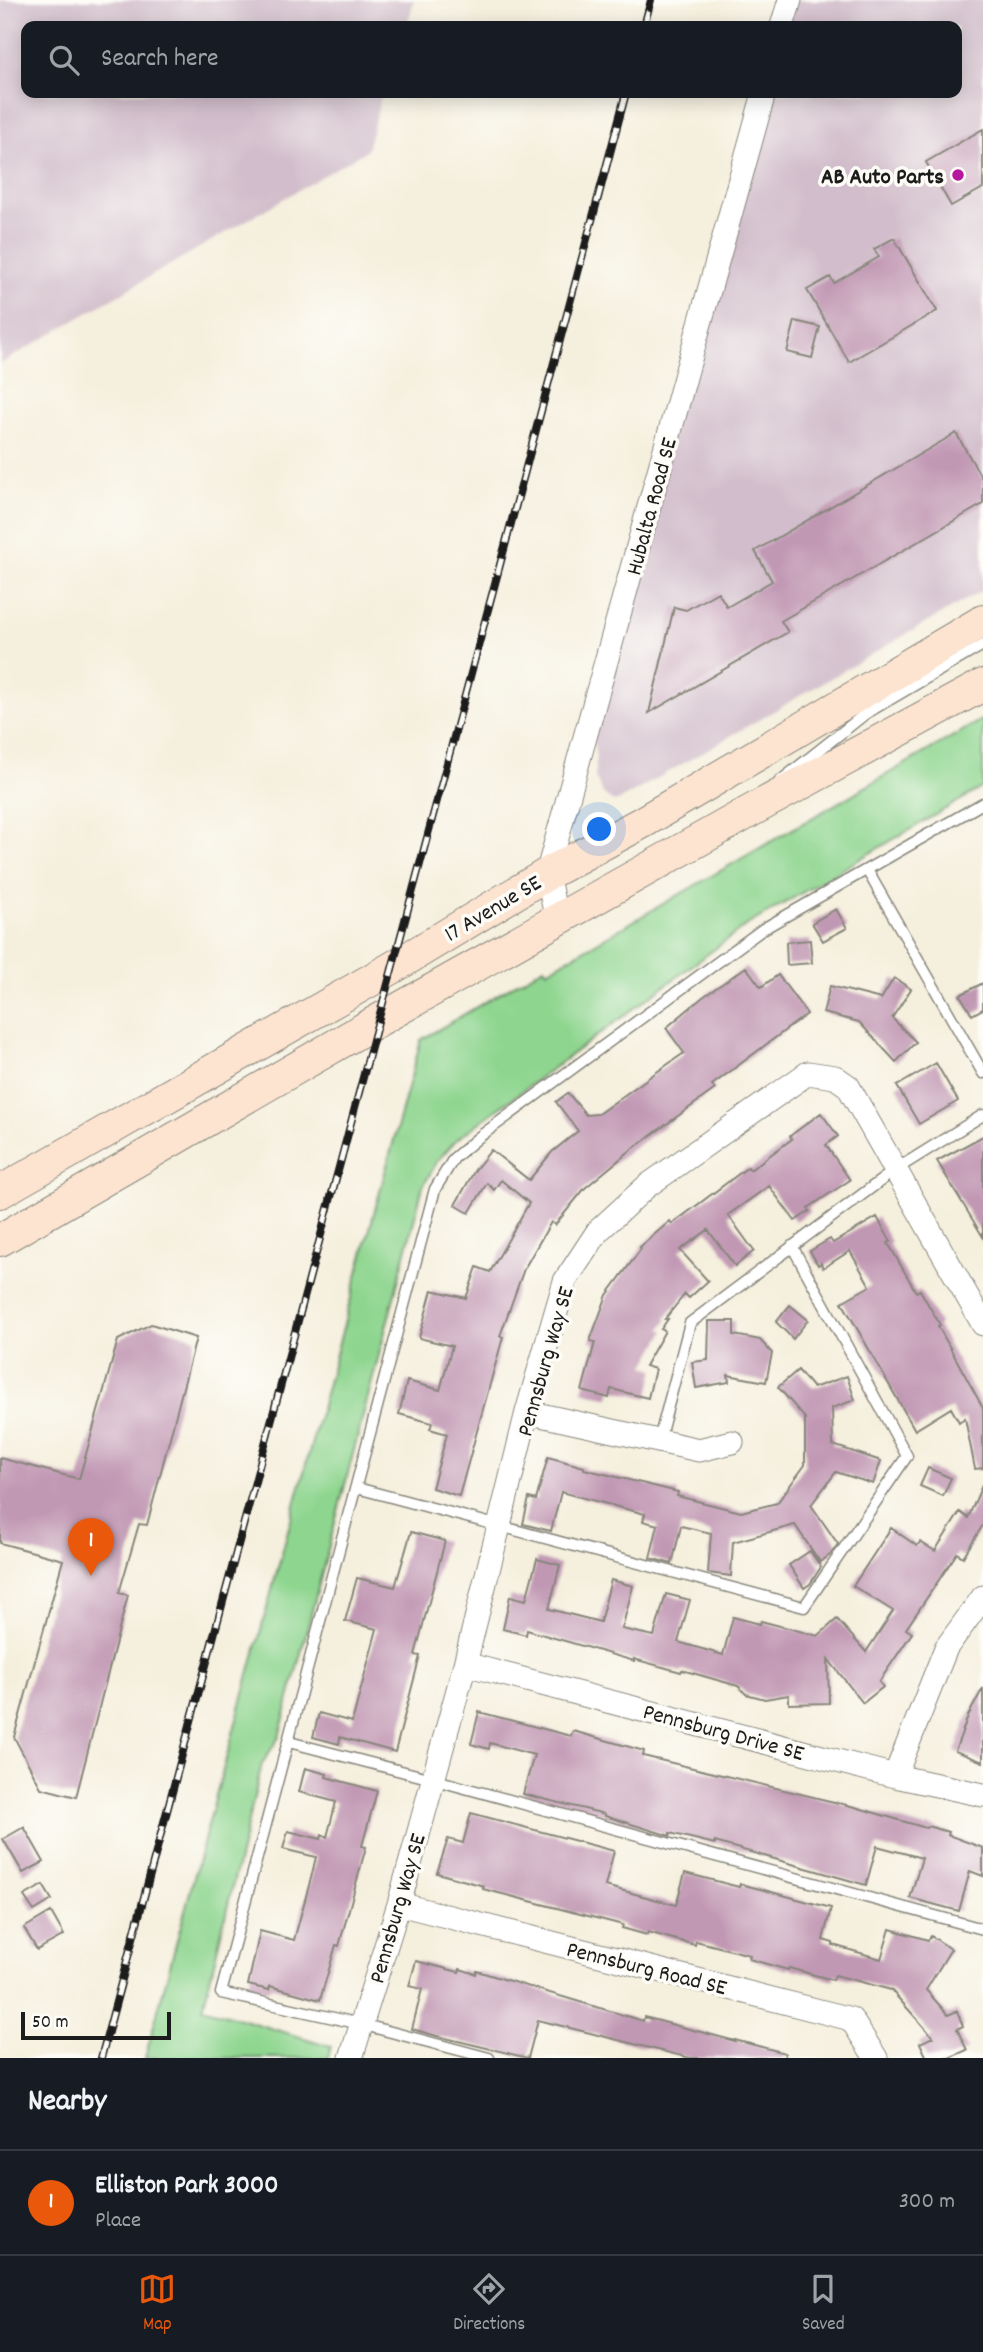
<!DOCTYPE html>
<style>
:root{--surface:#171b24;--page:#242831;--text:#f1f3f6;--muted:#9ea1a6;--line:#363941;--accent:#ea580c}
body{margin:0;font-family:Dekko,sans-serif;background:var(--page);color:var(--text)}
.scale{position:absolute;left:21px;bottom:18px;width:150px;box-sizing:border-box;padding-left:7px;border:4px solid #1c1c1c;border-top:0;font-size:19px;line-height:24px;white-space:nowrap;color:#1c1c1c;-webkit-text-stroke:5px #fdfcf7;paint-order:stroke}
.you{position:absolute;left:600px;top:830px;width:24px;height:24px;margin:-18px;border:5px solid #fff;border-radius:50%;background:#1a73e8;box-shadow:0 0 0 10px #1a73e833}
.badge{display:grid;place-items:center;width:46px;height:46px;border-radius:50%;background:var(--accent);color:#fff;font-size:23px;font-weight:700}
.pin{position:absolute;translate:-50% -58px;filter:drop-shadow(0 2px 4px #0008)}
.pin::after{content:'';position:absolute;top:37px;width:24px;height:21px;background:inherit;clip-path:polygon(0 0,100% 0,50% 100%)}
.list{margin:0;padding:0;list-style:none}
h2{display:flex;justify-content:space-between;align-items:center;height:91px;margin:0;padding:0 28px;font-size:30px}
h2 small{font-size:23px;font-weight:400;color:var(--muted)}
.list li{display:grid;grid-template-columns:46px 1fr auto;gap:21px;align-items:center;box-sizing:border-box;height:105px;padding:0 28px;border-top:2px solid var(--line)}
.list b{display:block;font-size:26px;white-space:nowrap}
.list p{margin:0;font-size:23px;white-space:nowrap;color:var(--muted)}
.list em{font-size:23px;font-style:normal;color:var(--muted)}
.icon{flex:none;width:38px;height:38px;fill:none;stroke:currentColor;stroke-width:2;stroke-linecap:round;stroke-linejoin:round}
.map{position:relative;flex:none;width:983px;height:2058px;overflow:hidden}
.search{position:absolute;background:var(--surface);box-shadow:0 4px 18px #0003;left:21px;right:21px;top:21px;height:77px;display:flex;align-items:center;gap:18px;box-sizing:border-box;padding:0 24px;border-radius:14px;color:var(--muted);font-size:26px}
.sheet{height:196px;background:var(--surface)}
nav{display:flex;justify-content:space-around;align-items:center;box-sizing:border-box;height:98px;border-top:2px solid var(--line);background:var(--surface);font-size:19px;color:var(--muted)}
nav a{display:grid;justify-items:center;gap:4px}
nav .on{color:var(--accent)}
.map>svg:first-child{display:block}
</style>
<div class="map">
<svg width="983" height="2058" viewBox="0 0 983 2058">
<rect width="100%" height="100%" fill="#fdfcf7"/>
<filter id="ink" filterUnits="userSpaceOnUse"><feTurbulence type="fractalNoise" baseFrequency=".0143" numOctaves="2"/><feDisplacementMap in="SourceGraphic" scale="14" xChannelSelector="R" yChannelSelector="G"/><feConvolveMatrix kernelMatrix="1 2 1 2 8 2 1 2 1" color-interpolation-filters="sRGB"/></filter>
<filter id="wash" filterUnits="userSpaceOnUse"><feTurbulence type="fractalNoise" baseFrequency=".00686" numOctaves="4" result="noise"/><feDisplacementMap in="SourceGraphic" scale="28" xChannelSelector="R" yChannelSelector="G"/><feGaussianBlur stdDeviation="1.57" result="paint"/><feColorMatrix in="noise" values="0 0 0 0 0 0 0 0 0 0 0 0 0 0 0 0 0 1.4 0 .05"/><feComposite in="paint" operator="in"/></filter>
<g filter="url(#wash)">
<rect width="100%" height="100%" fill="#f5efdd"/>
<path fill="#d1bdcb" d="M 0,0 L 414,0 L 407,26 L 26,26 L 26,93 L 382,93 L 367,150 L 0,364 Z
M 790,0 L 983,0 L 983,590 L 620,800 L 613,802 L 602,792 L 595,777 L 596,759 L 591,722 L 764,93 L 957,93 L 957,26 L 782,26 Z"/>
<path fill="#8ed58f" stroke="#557856" stroke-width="2" d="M 983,719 L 983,787 L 747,925 L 457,1139 L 438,1160 L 423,1186 L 279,1737 L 262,1764 L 203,2008 L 331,2046 L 328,2058 L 145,2058 L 421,1040 L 544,967 L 547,971 Z"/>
<g id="blocks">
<path fill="#c198b4" d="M 983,129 L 983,188 L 951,206 L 926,162 Z
M 894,238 L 937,311 L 849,362 L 807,290 L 830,277 L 834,283 L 879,257 L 874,249 Z
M 795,321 L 820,327 L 812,358 L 787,352 Z
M 956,433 L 983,480 L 983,504 L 781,621 L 788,632 L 649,713 L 674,607 L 686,610 L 718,592 L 727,607 L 772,581 L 755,551 Z
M 836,909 L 847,928 L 823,941 L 812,923 Z
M 810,940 L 812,963 L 787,965 L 786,942 Z
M 746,967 L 761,987 L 778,975 L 807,1014 L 712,1085 L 715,1089 L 631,1150 L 585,1188 L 555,1225 L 551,1222 L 524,1269 L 500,1336 L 503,1337 L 459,1496 L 432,1488 L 447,1434 L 430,1429 L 432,1423 L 399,1414 L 407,1381 L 440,1390 L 442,1383 L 452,1346 L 419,1338 L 432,1290 L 466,1298 L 477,1267 L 490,1272 L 529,1203 L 501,1180 L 494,1190 L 487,1183 L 469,1213 L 455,1205 L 475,1170 L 491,1150 L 529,1180 L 552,1152 L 578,1131 L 556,1102 L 568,1093 L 586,1115 L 598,1114 L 651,1076 L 684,1053 L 666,1028 L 703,997 Z
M 894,978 L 911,989 L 892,1018 L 916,1042 L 896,1062 L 859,1022 L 823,1013 L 830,986 L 881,999 Z
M 983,983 L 983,1009 L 972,1015 L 960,995 Z
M 936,1063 L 958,1101 L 919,1124 L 897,1086 Z
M 821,1113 L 838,1136 L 826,1145 L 850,1180 L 808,1208 L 810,1211 L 795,1221 L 769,1186 L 728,1215 L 754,1251 L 735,1266 L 708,1230 L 680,1250 L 708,1281 L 689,1298 L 685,1294 L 665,1319 L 668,1319 L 661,1329 L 665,1331 L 645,1366 L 655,1369 L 648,1398 L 611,1389 L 609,1398 L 582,1391 L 595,1342 L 590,1341 L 607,1295 L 641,1249 L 640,1247 L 670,1221 L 672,1224 L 748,1167 L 750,1170 L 792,1139 L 790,1136 Z
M 983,1136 L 983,1237 L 937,1161 Z
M 877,1217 L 891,1242 L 888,1243 L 916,1292 L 920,1290 L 940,1325 L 938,1326 L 983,1408 L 983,1468 L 975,1469 L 965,1418 L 959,1422 L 951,1408 L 915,1430 L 842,1302 L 870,1286 L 850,1251 L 823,1268 L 821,1263 L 818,1265 L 810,1251 L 830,1239 L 833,1243 Z
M 790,1305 L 808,1320 L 793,1339 L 776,1322 Z
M 709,1321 L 734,1321 L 734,1335 L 760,1340 L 772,1353 L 766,1382 L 728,1375 L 729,1382 L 696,1388 L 692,1362 L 708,1360 Z
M 151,1324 L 196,1338 L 147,1525 L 139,1524 L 119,1593 L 128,1595 L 76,1797 L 41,1788 L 14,1737 L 63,1560 L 0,1543 L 0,1458 L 79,1479 L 118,1340 Z
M 798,1370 L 813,1388 L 847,1376 L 855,1400 L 832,1408 L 833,1445 L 881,1461 L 873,1484 L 836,1472 L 811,1505 L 838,1544 L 830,1555 L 820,1562 L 795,1525 L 733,1542 L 731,1576 L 708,1573 L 711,1533 L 681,1526 L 672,1564 L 650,1558 L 658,1525 L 643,1521 L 645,1514 L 561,1492 L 551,1531 L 523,1524 L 529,1498 L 536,1500 L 548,1457 L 584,1467 L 584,1469 L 678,1492 L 677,1496 L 741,1512 L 777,1503 L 805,1465 L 805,1418 L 778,1387 Z
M 928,1468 L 951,1478 L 943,1496 L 920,1486 Z
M 983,1483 L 983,1525 L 963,1557 L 957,1553 L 906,1629 L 912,1633 L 879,1682 L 883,1687 L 863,1703 L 828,1659 L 829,1703 L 789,1704 L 789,1695 L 765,1699 L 746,1694 L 738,1686 L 682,1670 L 681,1672 L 634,1659 L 634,1661 L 527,1630 L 526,1635 L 503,1629 L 510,1596 L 526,1600 L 537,1559 L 560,1565 L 549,1609 L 600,1622 L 611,1580 L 633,1586 L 622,1629 L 654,1636 L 666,1594 L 690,1600 L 678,1642 L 723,1655 L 733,1617 L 760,1624 L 761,1621 L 818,1636 L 837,1619 L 866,1652 L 893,1611 L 853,1586 L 891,1528 L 917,1546 L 920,1542 L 935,1551 L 960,1512 L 968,1518 Z
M 411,1532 L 445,1541 L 415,1655 L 420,1656 L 395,1752 L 340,1737 L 339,1744 L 313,1737 L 319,1713 L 352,1722 L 377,1629 L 345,1621 L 357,1578 L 395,1587 Z
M 810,1551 L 821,1567 L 810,1584 L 804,1588 L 789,1565 Z
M 983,1688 L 983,1762 L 955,1751 L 968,1716 Z
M 479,1712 L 571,1736 L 573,1731 L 644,1751 L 643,1756 L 855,1807 L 926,1828 L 927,1826 L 949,1832 L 948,1835 L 983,1848 L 983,1876 L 970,1871 L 959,1911 L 910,1898 L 922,1858 L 877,1846 L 866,1885 L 715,1842 L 715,1844 L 670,1833 L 670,1836 L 605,1816 L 605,1814 L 523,1794 L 534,1755 L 490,1743 L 489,1749 L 471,1744 Z
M 305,1768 L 327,1774 L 326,1777 L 377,1791 L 362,1846 L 366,1847 L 339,1946 L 336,1945 L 320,2000 L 270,1986 L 269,1990 L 248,1985 L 260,1931 L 294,1940 L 311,1878 L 316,1857 L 283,1849 L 288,1831 L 321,1839 L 322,1835 L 327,1837 L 336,1802 L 299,1792 Z
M 471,1813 L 614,1851 L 605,1886 L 639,1895 L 676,1905 L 685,1873 L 739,1887 L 740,1884 L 764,1890 L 831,1908 L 823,1940 L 833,1943 L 833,1945 L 881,1959 L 890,1929 L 928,1940 L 931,1936 L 951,1949 L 926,1990 L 948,2015 L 957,2011 L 963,2026 L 957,2029 L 967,2050 L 949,2058 L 927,2058 L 920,2043 L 933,2037 L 891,1990 L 835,1975 L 833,1980 L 789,1968 L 788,1970 L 749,1959 L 750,1955 L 696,1941 L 695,1945 L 648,1932 L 647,1935 L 622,1928 L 623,1925 L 483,1889 L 484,1886 L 437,1873 L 448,1839 L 463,1843 Z
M 24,1827 L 44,1862 L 23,1873 L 3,1839 Z
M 43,1885 L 52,1900 L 34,1911 L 24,1896 Z
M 51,1912 L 64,1935 L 37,1950 L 24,1928 Z
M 416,1961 L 459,1972 L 460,1969 L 476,1974 L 477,1971 L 643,2021 L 644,2017 L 735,2041 L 735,2040 L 785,2053 L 784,2058 L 690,2058 L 538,2020 L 528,2058 L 437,2036 L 412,2029 L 422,1989 L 409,1986 Z"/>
</g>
</g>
<g filter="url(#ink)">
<use href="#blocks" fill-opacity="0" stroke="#88867c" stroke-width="2"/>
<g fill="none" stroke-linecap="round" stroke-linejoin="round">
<g stroke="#88867c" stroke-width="13">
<path id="lane" d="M 779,782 L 865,714 L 983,645
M 867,870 L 983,1073
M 659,1440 L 690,1323 L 895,1170 L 983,1115
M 357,1488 L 804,1607 L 907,1456 L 792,1246
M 289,1742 L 432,1779 L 983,1929
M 489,2058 L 361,2024 L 221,1993 L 435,1189 L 454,1158 L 479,1137 L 763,929 L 983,803"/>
</g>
<g stroke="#88867c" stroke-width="25">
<path id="street" d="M 782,26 L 790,0
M 557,921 L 547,874 L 764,93
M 527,1412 L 699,1450 L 732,1442
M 465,1664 L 895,1776 L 983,1795
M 895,1776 L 946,1648 L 983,1597
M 399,1904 L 851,2019 L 876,2058
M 351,2058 L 399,1904 L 465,1664 L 527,1412 L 565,1281 L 598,1231 L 647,1186 L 808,1073 L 835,1077 L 848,1086 L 983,1324"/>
</g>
<g stroke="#88867c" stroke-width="34">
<path id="secondary" d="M 0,1192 L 392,968 L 547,874 L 643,822 L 983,621
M 0,1240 L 379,1020 L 756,808 L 983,685"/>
</g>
<use href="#lane" stroke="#fff" stroke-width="10"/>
<use href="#street" stroke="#fff" stroke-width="23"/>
<use href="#secondary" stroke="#fde4d1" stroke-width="32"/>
<g stroke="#1c1c1c" stroke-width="8">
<path id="rail" d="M 644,26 L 651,0
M 101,2058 L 626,93"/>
</g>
<use href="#rail" stroke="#fdfcf7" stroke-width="5" stroke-dasharray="16" stroke-linecap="butt"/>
</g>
</g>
<circle fill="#b5179e" stroke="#fdfcf7" stroke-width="2.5" cx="958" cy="175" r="7"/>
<g text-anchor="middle" stroke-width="7" stroke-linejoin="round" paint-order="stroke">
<g font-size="23" font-weight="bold" fill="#1c1c1c" stroke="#fdfcf7" text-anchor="end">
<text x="944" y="183">AB Auto Parts</text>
</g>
<g font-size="23" fill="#1c1c1c" stroke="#fdfcf7">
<text transform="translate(650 506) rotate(-75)" y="8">Hubalta Road SE</text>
<text transform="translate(492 907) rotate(-31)" y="8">17 Avenue SE</text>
<text transform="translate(544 1361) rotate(-74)" y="8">Pennsburg Way SE</text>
<text transform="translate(724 1731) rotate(15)" y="8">Pennsburg Drive SE</text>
<text transform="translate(396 1908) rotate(-74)" y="8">Pennsburg Way SE</text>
<text transform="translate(647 1967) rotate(14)" y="8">Pennsburg Road SE</text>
</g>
</g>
</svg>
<div class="scale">50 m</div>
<div class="you"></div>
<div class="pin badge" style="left:91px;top:1576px">1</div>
<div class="search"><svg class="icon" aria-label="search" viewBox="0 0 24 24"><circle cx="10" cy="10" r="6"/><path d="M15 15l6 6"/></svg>Search here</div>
</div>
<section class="sheet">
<h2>Nearby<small></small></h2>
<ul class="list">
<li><span class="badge">1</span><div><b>Elliston Park 3000</b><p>Place</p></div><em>300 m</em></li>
</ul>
</section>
<nav>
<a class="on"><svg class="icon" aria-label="map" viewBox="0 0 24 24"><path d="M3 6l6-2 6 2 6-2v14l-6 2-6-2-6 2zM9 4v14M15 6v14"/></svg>Map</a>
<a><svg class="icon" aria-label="directions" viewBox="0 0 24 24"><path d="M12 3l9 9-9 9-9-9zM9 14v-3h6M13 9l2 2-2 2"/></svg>Directions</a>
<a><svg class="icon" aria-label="saved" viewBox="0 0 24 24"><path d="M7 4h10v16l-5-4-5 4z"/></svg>Saved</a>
</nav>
